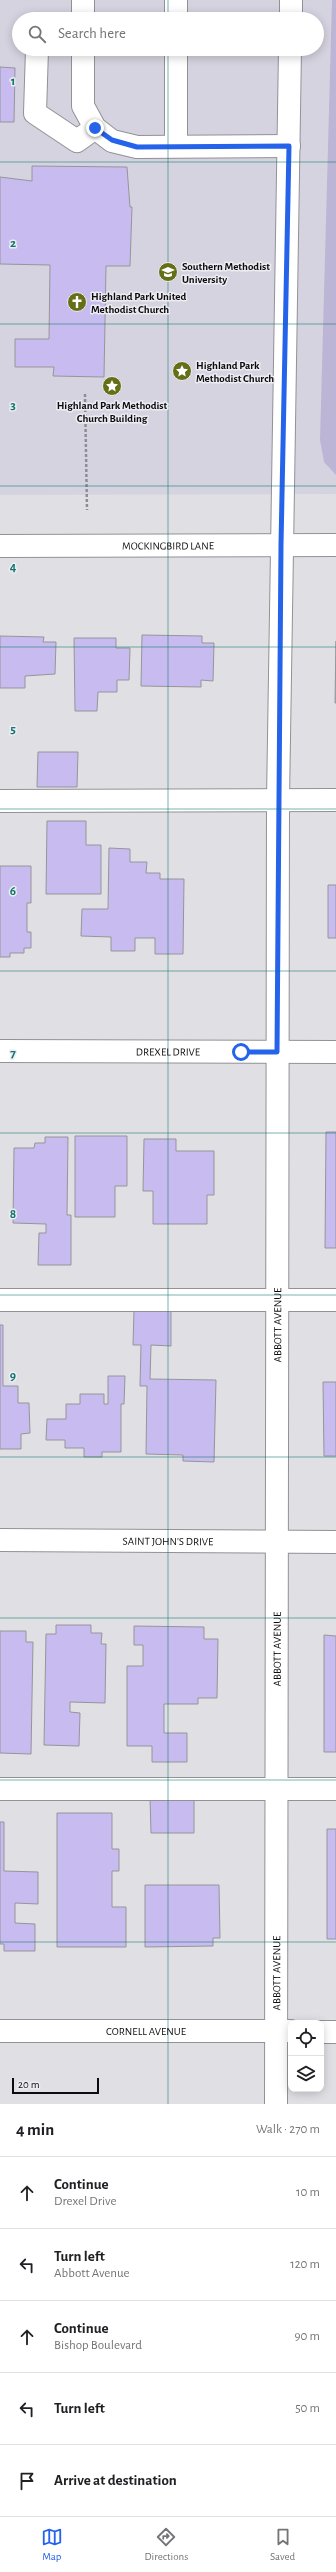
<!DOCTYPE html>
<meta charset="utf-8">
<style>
:root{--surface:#fff;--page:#f2f2f2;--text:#202124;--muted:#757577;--line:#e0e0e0;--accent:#2563eb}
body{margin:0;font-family:"Alegreya Sans",sans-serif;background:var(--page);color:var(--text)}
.controls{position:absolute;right:12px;bottom:12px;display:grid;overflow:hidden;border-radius:8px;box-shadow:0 2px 10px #0003}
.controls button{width:36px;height:36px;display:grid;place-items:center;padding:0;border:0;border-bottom:1px solid var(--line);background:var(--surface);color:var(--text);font:20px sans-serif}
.scale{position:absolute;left:12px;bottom:10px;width:87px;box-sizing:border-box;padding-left:4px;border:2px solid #0c0c0e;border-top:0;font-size:11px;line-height:14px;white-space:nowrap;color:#0c0c0e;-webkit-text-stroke:3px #edecf2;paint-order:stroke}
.stop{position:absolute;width:12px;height:12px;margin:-9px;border:3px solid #2563eb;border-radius:50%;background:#fff}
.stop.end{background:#2563eb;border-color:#fff;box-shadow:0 1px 4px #0008}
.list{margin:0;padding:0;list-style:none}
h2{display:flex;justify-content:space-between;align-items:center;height:52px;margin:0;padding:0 16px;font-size:17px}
h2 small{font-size:13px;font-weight:400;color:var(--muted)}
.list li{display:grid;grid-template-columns:26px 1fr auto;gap:12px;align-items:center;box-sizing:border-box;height:72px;padding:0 16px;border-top:1px solid var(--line)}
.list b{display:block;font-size:15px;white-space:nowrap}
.list p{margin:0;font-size:13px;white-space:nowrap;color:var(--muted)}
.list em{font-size:13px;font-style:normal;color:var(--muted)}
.icon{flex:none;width:22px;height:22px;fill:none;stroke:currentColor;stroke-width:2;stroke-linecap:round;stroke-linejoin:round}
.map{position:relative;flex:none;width:336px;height:2104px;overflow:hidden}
.search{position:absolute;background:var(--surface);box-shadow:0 2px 10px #0003;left:12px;right:12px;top:12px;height:44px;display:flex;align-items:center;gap:10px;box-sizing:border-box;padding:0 14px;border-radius:22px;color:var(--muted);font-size:15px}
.sheet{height:412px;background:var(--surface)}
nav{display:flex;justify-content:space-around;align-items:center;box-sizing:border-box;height:56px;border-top:1px solid var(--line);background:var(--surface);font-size:11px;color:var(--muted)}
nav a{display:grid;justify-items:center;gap:2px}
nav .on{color:var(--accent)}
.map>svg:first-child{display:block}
</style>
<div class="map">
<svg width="336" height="2104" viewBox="0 0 336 2104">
<rect width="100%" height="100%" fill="#e0dfe4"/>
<path fill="#d6d3e0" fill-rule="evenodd" d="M 0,0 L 336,0 L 336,494 L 0,495 ZM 19,19 L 317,19 L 317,49 L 19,49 Z"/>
<path fill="#bcb5d5" d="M 332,0 L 336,0 L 336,475 L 324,462 L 320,440 Z"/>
<path fill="#c8bbef" stroke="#96959a" d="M 0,67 L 15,68 L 14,122 L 0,122 Z
M 32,166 L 127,167 L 130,207 L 132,207 L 130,266 L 106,266 L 104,377 L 53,376 L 54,367 L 15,367 L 15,339 L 49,339 L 50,265 L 0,264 L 0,177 L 32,181 Z
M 142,635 L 202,636 L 202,643 L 214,643 L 213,681 L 201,680 L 201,687 L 141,686 Z
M 0,636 L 44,637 L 43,642 L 56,642 L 55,674 L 25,676 L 25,688 L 0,688 Z
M 74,638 L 116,638 L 116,648 L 130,648 L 129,680 L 117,680 L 117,692 L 98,692 L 97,711 L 75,711 Z
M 336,641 L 336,703 L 335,703 Z
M 38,752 L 78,752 L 77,787 L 37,787 Z
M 47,821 L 86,821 L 86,845 L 101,845 L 101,894 L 46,894 Z
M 109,848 L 130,849 L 130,862 L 147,862 L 146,873 L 160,873 L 160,879 L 184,879 L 183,954 L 155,954 L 155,938 L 135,938 L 135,951 L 111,951 L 111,937 L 81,936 L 82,909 L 108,909 Z
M 0,866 L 31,866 L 31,903 L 27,903 L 27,932 L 31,932 L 31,948 L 24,948 L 24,953 L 10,953 L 10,957 L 0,957 Z
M 328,885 L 336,885 L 336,938 L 328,938 Z
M 326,1132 L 336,1132 L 336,1248 L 325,1248 Z
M 75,1136 L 127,1136 L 127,1186 L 115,1186 L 115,1217 L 75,1217 Z
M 45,1137 L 68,1137 L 67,1215 L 71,1215 L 71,1265 L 38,1265 L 39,1233 L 46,1233 L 46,1224 L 13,1223 L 14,1148 L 34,1148 L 35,1143 L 45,1143 Z
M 144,1139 L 176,1139 L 176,1151 L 214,1151 L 214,1195 L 207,1195 L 207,1224 L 153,1224 L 153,1191 L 143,1191 Z
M 134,1310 L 171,1311 L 171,1346 L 151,1345 L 150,1379 L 216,1380 L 214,1462 L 183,1461 L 183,1455 L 146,1454 L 147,1386 L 140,1386 L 141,1345 L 133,1345 Z
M 0,1325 L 3,1325 L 3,1386 L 18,1386 L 18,1403 L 29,1403 L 30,1433 L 21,1434 L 21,1449 L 0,1449 Z
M 108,1376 L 125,1376 L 124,1404 L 121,1404 L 121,1452 L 102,1452 L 102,1457 L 84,1457 L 84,1448 L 65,1448 L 65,1440 L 46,1440 L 47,1419 L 66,1419 L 66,1404 L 80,1404 L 80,1394 L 104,1394 L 104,1404 L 108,1404 Z
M 323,1382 L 336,1382 L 336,1456 L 324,1456 Z
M 56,1625 L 91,1625 L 91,1633 L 102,1633 L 101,1644 L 106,1644 L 105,1703 L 70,1702 L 70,1712 L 80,1713 L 79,1746 L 44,1745 L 46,1634 L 56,1634 Z
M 134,1626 L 204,1627 L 204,1639 L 218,1639 L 217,1698 L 198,1698 L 198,1704 L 164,1704 L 164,1733 L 187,1733 L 187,1762 L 152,1762 L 152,1746 L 127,1746 L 127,1666 L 143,1666 L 143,1645 L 134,1645 Z
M 0,1631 L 26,1631 L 26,1642 L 33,1642 L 31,1754 L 0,1753 Z
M 324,1635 L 336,1636 L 336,1752 L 324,1752 Z
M 150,1797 L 194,1797 L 194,1833 L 151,1833 Z
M 57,1813 L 112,1813 L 112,1849 L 119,1849 L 119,1871 L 112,1871 L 112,1907 L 126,1907 L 126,1947 L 57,1947 Z
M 0,1822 L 4,1822 L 4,1871 L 38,1872 L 38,1904 L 15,1903 L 15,1923 L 35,1924 L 35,1951 L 4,1951 L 4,1944 L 0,1944 Z
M 327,1829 L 336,1829 L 336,1939 L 327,1939 Z
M 145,1885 L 219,1885 L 220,1938 L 213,1938 L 213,1946 L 145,1947 Z"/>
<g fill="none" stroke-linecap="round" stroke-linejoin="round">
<g stroke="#929196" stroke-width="24">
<g id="minor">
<path d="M 83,0 L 83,19"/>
<path d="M 176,0 L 176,19"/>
<path d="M 291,19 L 291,0"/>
<path d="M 37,49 L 35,113 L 77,141 L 95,128"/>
<path d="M 83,49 L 83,106 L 95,128 L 112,141 L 137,147 L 289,146"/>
<path d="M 176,49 L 176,146"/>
<path d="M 0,801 L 336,800"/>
<path id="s1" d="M 0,1051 L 336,1052"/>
<path d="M 0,1300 L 336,1300"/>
<path id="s2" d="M 0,1540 L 336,1542"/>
<path d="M 0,1789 L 336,1789"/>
<path id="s3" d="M 0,2031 L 291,2031"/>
<path d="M 321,2032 L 336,2032"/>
<path id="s4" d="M 276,2104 L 278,800 L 290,49"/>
</g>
</g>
<g stroke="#929196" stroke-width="24">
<g id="major">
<path id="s5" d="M 0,546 L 336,545"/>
</g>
</g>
<path stroke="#8e8e92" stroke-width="2.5" stroke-dasharray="3 2" stroke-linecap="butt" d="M 85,394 L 87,510"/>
<use href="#minor" stroke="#fff" stroke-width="22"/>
<use href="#major" stroke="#fff" stroke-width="22"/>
</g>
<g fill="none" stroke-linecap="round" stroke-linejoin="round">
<path stroke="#2563eb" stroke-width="5" d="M 95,128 L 112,140 L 137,147 L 289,146 L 281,545 L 277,1052 L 241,1052"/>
</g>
<path fill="none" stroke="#0f766e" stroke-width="1" stroke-opacity="0.55" d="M 168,0 L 168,19M 168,49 L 168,2104M 0,162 L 336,162M 0,324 L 336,324M 0,486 L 336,486M 0,647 L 336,647M 0,809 L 336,809M 0,971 L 336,971M 0,1133 L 336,1133M 0,1295 L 336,1295M 0,1457 L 336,1457M 0,1618 L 336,1618M 0,1780 L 336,1780M 0,1942 L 336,1942"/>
<defs>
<g id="university-disc" transform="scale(1)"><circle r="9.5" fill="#656f18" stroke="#edecf2"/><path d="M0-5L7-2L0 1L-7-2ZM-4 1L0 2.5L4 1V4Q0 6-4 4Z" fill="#fff"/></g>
<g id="church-disc" transform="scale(1)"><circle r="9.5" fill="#656f18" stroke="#edecf2"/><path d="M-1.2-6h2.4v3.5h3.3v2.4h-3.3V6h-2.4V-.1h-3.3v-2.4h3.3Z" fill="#fff"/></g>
<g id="sight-disc" transform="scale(1)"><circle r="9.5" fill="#656f18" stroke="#edecf2"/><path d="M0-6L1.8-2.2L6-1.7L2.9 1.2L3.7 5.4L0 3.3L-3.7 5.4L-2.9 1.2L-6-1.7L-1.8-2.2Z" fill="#fff"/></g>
</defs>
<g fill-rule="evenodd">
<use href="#university-disc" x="168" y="272"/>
<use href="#church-disc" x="77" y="302"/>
<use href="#sight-disc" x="182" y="371"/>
<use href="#sight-disc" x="112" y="386"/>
</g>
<g text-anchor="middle" stroke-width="3" stroke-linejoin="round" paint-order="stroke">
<g font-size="11" font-weight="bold" fill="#0c0c0e" stroke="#edecf2" text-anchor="start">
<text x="182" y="270">Southern Methodist<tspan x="182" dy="13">University</tspan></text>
<text x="91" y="300">Highland Park United<tspan x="91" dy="13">Methodist Church</tspan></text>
<text x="196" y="369">Highland Park<tspan x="196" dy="13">Methodist Church</tspan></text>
<text x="112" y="409" text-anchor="middle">Highland Park Methodist<tspan x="112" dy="13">Church Building</tspan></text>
</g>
<g font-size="11" fill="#0c0c0e" stroke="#edecf2">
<text dy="4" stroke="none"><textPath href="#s5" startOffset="168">MOCKINGBIRD LANE</textPath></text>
<text dy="4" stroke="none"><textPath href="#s1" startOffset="168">DREXEL DRIVE</textPath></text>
<text dy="4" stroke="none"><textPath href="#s4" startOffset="779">ABBOTT AVENUE</textPath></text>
<text dy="4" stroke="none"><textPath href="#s2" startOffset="168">SAINT JOHN'S DRIVE</textPath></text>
<text dy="4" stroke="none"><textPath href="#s4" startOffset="455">ABBOTT AVENUE</textPath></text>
<text dy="4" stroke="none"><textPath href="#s4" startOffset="131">ABBOTT AVENUE</textPath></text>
<text dy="4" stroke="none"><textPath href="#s3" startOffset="146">CORNELL AVENUE</textPath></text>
</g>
</g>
<g font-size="13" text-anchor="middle" font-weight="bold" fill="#0f766e" stroke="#edecf2" stroke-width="3" stroke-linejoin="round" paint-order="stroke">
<text x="13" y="85">1</text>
<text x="13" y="247">2</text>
<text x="13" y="409">3</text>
<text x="13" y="571">4</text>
<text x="13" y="733">5</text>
<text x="13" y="895">6</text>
<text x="13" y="1057">7</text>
<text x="13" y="1218">8</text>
<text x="13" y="1380">9</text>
</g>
</svg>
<div class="controls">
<button><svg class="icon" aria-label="locate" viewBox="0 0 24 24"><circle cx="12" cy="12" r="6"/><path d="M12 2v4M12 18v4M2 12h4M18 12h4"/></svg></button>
<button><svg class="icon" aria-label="layers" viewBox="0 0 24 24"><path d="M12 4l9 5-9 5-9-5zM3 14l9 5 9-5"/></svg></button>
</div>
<div class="scale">20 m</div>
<div class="stop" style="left:241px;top:1052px"></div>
<div class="stop end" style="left:95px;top:128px"></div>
<div class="search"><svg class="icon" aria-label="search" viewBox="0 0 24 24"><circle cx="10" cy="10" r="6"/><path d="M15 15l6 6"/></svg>Search here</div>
</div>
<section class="sheet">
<h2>4 min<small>Walk · 270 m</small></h2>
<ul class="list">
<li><svg class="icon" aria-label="ahead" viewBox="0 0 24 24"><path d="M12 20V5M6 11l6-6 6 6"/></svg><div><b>Continue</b><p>Drexel Drive</p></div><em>10 m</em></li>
<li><svg class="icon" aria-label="left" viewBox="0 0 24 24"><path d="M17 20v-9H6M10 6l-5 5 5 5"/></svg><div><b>Turn left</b><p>Abbott Avenue</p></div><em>120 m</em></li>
<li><svg class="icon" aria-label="ahead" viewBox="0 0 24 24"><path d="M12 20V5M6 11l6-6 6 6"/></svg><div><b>Continue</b><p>Bishop Boulevard</p></div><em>90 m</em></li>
<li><svg class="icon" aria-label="left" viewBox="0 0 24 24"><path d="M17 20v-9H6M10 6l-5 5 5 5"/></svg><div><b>Turn left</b></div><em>50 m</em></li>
<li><svg class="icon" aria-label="arrive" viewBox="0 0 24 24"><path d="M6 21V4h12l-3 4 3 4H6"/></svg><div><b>Arrive at destination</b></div></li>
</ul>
</section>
<nav>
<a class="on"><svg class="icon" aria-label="map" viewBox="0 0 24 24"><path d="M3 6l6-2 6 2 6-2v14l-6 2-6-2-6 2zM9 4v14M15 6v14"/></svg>Map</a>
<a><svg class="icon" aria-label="directions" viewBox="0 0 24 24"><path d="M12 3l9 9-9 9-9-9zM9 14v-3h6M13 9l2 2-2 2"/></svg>Directions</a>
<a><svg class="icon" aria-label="saved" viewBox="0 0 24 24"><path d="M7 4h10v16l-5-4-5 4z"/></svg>Saved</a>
</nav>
